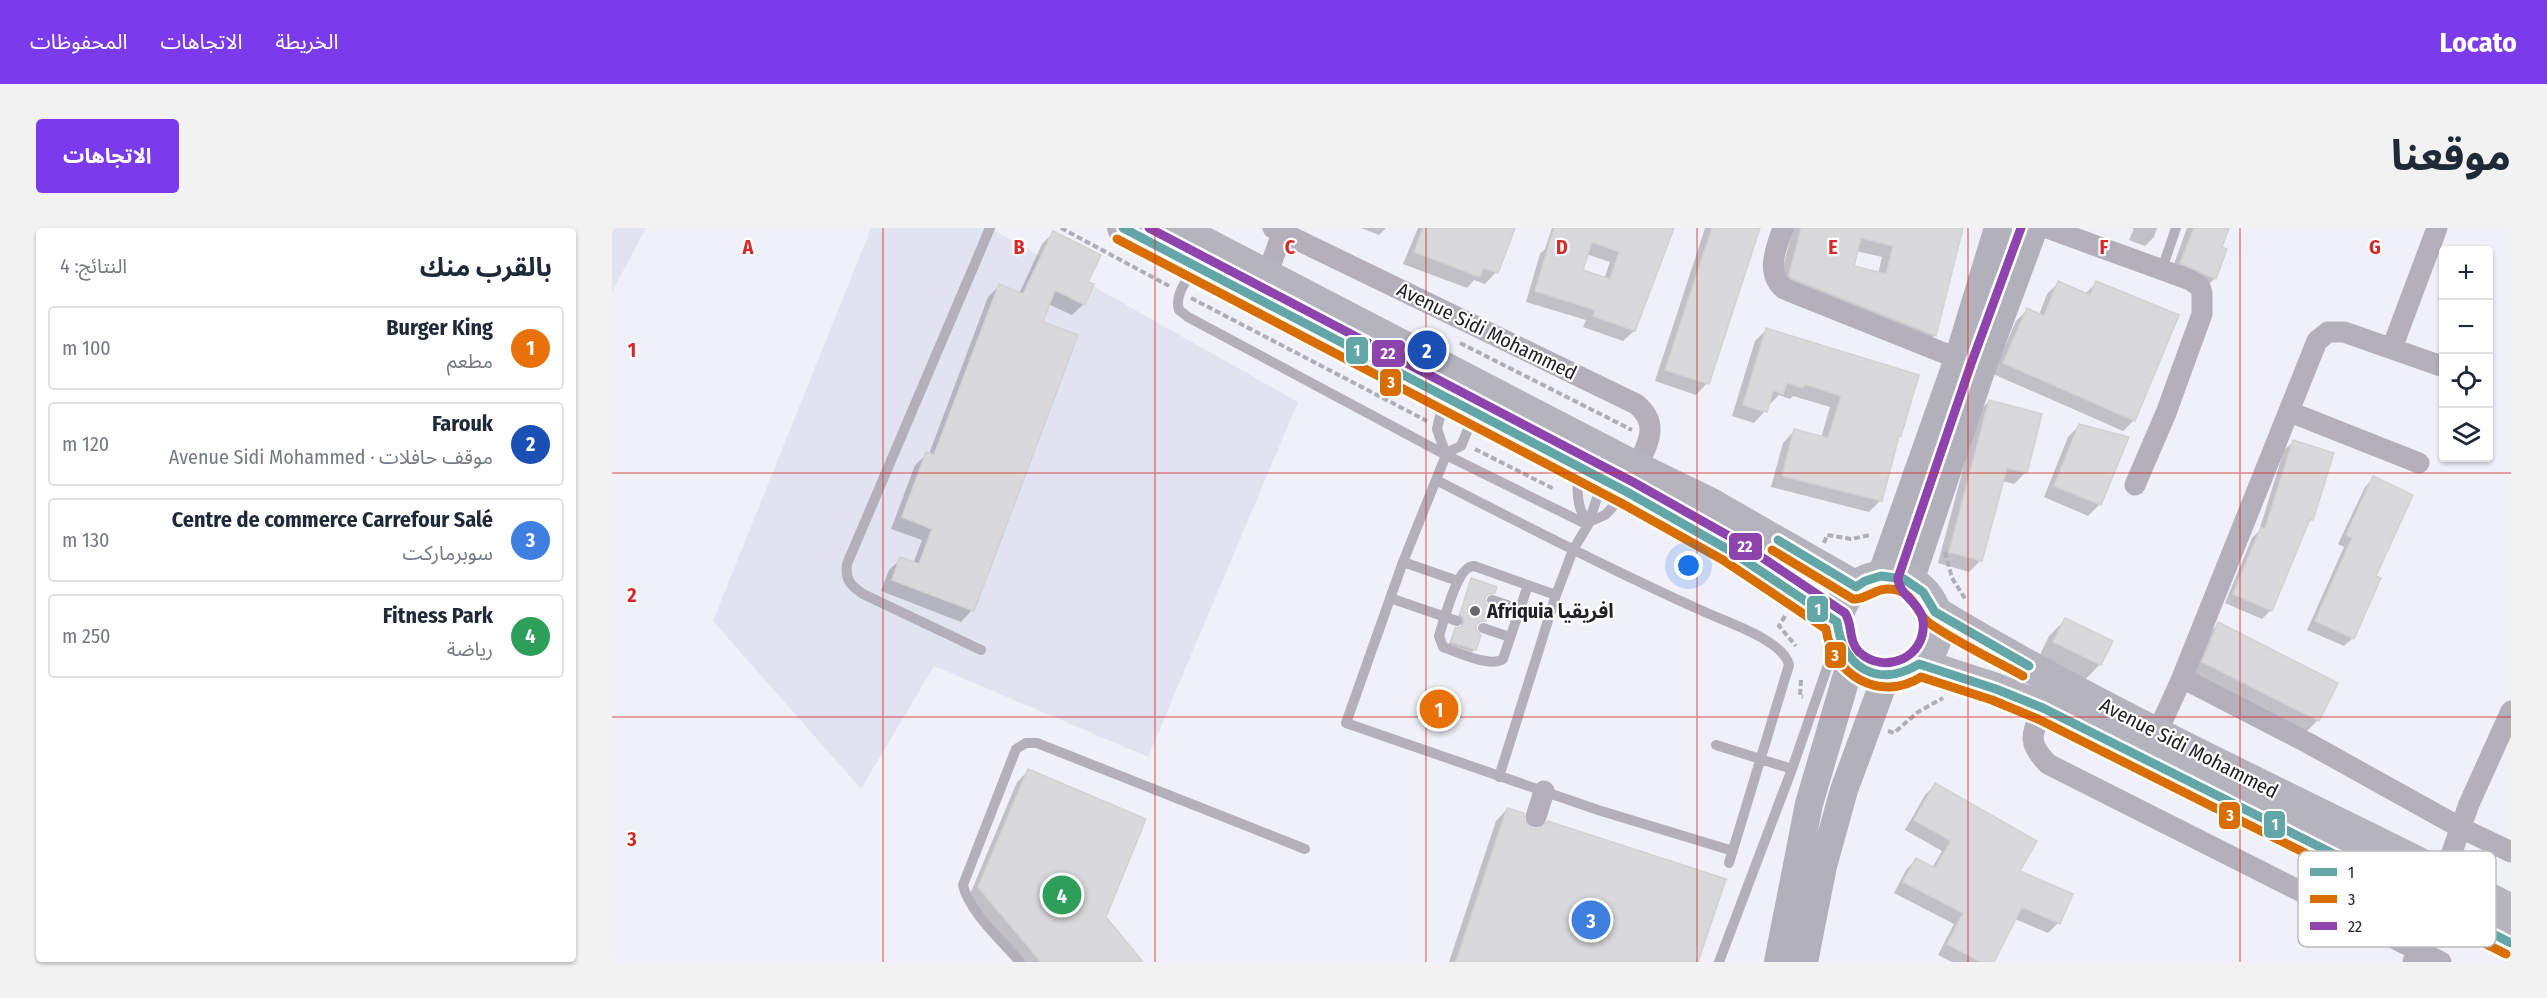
<!DOCTYPE html>
<html lang="ar">
<meta charset="utf-8">
<style>
:root{--surface:#fff;--page:#f2f2f3;--text:#1f2937;--muted:#747a83;--line:#e0e1e3;--accent:#7c3aed}
body{margin:0;font-family:"Fira Sans Condensed","Noto Sans Arabic",sans-serif;background:var(--page);color:var(--text);direction:rtl}
.controls{position:absolute;right:18px;top:18px;display:grid;overflow:hidden;border-radius:6px;box-shadow:0 2px 4px #0004}
.controls button{width:54px;height:54px;display:grid;place-items:center;padding:0;border:0;border-bottom:2px solid var(--line);background:var(--surface);color:var(--text);font:30px sans-serif}
.you{position:absolute;left:1077px;top:338px;width:21px;height:21px;margin:-15px;border:4px solid #fff;border-radius:50%;background:#1a73e8;box-shadow:0 0 0 9px #1a73e833}
.badge{display:grid;place-items:center;width:39px;height:39px;border-radius:50%;background:var(--accent);color:#fff;font-size:20px;font-weight:700}
.pin{position:absolute;translate:-50% -50%;border:3px solid #fff;box-shadow:0 2px 6px #0006}
.list{margin:0;padding:0;list-style:none}
h2{display:flex;justify-content:space-between;align-items:center;height:78px;margin:0;padding:0 24px;font-size:26px}
h2 small{font-size:20px;font-weight:400;color:var(--muted)}
.list li{display:grid;grid-template-columns:39px 1fr auto;gap:18px;align-items:center;box-sizing:border-box;height:84px;margin:0 12px 12px;padding:0 12px;border:2px solid var(--line);border-radius:6px}
.list b{display:block;font-size:22px;white-space:nowrap}
.list p{margin:0;font-size:20px;white-space:nowrap;color:var(--muted)}
.list em{font-size:20px;font-style:normal;color:var(--muted)}
.icon{flex:none;width:33px;height:33px;fill:none;stroke:currentColor;stroke-width:2;stroke-linecap:round;stroke-linejoin:round}
.map{position:relative;flex:none;width:1899px;height:734px;overflow:hidden;direction:ltr;border-radius:6px}
header{display:flex;align-items:center;gap:36px;box-sizing:border-box;height:84px;padding:0 30px;background:var(--accent);color:#fff}
header strong{font-size:28px}
nav{display:flex;gap:33px;margin-inline-start:auto;font-size:21px}
.intro{display:flex;align-items:center;justify-content:space-between;box-sizing:border-box;height:144px;padding:0 36px}
h1{margin:0;font-size:42px}
.button{padding:15px 27px;border-radius:6px;background:var(--accent);color:#fff;font-size:21px;font-weight:700}
main{display:flex;gap:36px;padding:0 36px}
aside{flex:1;background:var(--surface);border-radius:6px;box-shadow:0 2px 4px #0004}
.map>svg:first-child{display:block}
</style>
<header>
<strong>Locato</strong>
<nav><a>الخريطة</a><a>الاتجاهات</a><a>المحفوظات</a></nav>
</header>
<div class="intro"><h1>موقعنا</h1><a class="button">الاتجاهات</a></div>
<main>
<div class="map">
<svg width="1899" height="734" viewBox="0 0 1899 734">
<rect width="100%" height="100%" fill="#f0f1f8"/>
<path fill="#e1e3f1" d="M 0,0 L 34,0 L 0,64 Z
M 259,0 L 378,0 L 686,174 L 536,529 L 322,438 L 249,561 L 101,393 Z"/>
<path fill="#0003" fill-rule="evenodd" d="M 749,0 L 774,0 L 767,7 Z
M 806,0 L 901,0 L 884,44 L 873,56 L 862,52 L 855,60 L 791,36 Z
M 940,0 L 1060,0 L 1022,103 L 1011,113 L 971,99 L 974,92 L 914,74 L 928,26 L 933,21 ZM 974,26 L 998,34 L 992,51 L 969,43 Z
M 1093,0 L 1146,0 L 1095,155 L 1084,167 L 1043,153 Z
M 1181,0 L 1350,0 L 1323,107 L 1311,119 L 1166,59 ZM 1244,23 L 1270,29 L 1266,46 L 1240,39 Z
M 1519,0 L 1545,0 L 1542,9 L 1533,18 L 1517,12 L 1522,1 Z
M 1575,0 L 1616,0 L 1608,20 L 1603,50 L 1591,62 L 1558,47 Z
M 441,5 L 474,54 L 472,76 L 460,87 L 436,76 L 429,95 L 360,382 L 349,394 L 269,363 L 277,342 L 289,331 L 301,336 L 310,312 L 279,301 L 303,237 L 315,226 L 317,226 L 376,69 L 387,58 L 407,66 L 430,16 Z
M 1446,55 L 1473,66 L 1484,55 L 1522,192 L 1511,203 L 1381,146 L 1404,93 L 1415,82 L 1427,87 L 1435,66 Z
M 1154,102 L 1287,208 L 1284,211 L 1269,272 L 1257,284 L 1159,259 L 1171,215 L 1182,203 L 1209,210 L 1218,179 L 1181,168 L 1178,171 L 1167,167 L 1158,176 L 1156,176 L 1153,183 L 1142,195 L 1120,188 L 1143,113 Z
M 1377,173 L 1429,187 L 1413,245 L 1402,256 L 1390,253 L 1369,332 L 1357,344 L 1326,335 L 1366,185 Z
M 1468,197 L 1488,276 L 1476,288 L 1432,269 L 1456,209 Z
M 1681,214 L 1720,226 L 1699,292 L 1694,297 L 1659,382 L 1650,391 L 1613,375 L 1640,310 L 1647,303 L 1672,222 Z
M 1762,250 L 1762,349 L 1741,410 L 1732,418 L 1695,402 L 1732,319 L 1726,316 L 1753,259 Z
M 860,352 L 881,364 L 873,368 L 872,392 L 863,397 L 863,421 L 860,424 L 837,416 L 841,404 L 850,399 L 846,389 Z
M 1453,392 L 1488,436 L 1472,453 L 1426,431 L 1437,408 Z
M 1606,396 L 1706,492 L 1694,504 L 1579,446 L 1595,408 Z
M 416,543 L 492,689 L 529,734 L 408,734 L 356,671 L 405,554 Z
M 1323,557 L 1406,643 L 1446,695 L 1436,705 L 1403,691 L 1381,734 L 1340,734 L 1326,727 L 1342,696 L 1282,665 L 1294,642 L 1304,631 L 1320,640 L 1330,623 L 1293,602 L 1313,567 Z
M 895,581 L 919,602 L 1112,652 L 1084,734 L 837,734 L 884,593 Z"/>
<path fill="#d9d8da" stroke="#d2d1d3" stroke-width="1.5" fill-rule="evenodd" d="M 811,0 L 903,0 L 886,45 L 871,40 L 868,49 L 802,24 Z
M 942,0 L 1062,0 L 1023,103 L 981,88 L 983,82 L 923,63 ZM 980,14 L 1007,24 L 998,51 L 971,42 Z
M 1100,0 L 1148,0 L 1097,156 L 1053,142 Z
M 1189,0 L 1351,0 L 1324,108 L 1179,50 L 1177,48 ZM 1249,10 L 1281,18 L 1274,46 L 1242,38 Z
M 1582,0 L 1617,0 L 1610,19 L 1615,21 L 1604,51 L 1568,35 Z
M 441,3 L 489,27 L 476,54 L 482,56 L 473,77 L 443,62 L 431,94 L 466,107 L 362,383 L 280,352 L 288,329 L 307,336 L 320,301 L 290,289 L 314,224 L 322,227 L 387,56 L 411,66 Z
M 1446,53 L 1478,67 L 1484,53 L 1567,87 L 1523,193 L 1391,135 L 1415,80 L 1432,88 Z
M 1154,100 L 1307,147 L 1289,208 L 1287,208 L 1270,273 L 1170,248 L 1182,201 L 1216,210 L 1229,168 L 1192,156 L 1191,160 L 1175,155 L 1171,166 L 1161,162 L 1155,184 L 1131,177 Z
M 1377,172 L 1430,186 L 1415,245 L 1395,240 L 1370,333 L 1337,324 Z
M 1467,196 L 1517,209 L 1489,277 L 1442,258 Z
M 1681,212 L 1722,225 L 1701,292 L 1698,291 L 1660,383 L 1621,366 L 1649,299 L 1653,301 Z
M 1761,248 L 1801,267 L 1764,348 L 1769,350 L 1742,411 L 1703,393 L 1740,310 L 1734,307 Z
M 859,350 L 885,359 L 883,365 L 876,366 L 873,370 L 874,376 L 878,379 L 874,393 L 869,393 L 864,397 L 864,402 L 869,407 L 864,422 L 839,414 L 843,400 L 849,399 L 852,395 L 851,389 L 848,386 Z
M 1453,390 L 1501,413 L 1489,437 L 1441,414 Z
M 1606,394 L 1726,455 L 1707,493 L 1590,434 Z
M 416,541 L 534,591 L 494,689 L 531,734 L 429,734 L 366,659 Z
M 1323,555 L 1425,613 L 1408,643 L 1461,666 L 1448,696 L 1410,679 L 1382,734 L 1369,734 L 1335,716 L 1351,685 L 1291,654 L 1304,630 L 1323,640 L 1339,613 L 1302,592 Z
M 895,580 L 912,585 L 912,592 L 920,601 L 927,601 L 936,593 L 1114,651 L 1086,734 L 844,734 Z"/>
<g fill="none" stroke-linecap="round" stroke-linejoin="round">
<path stroke="#afaeb7" stroke-width="4" stroke-dasharray="6 3" stroke-linecap="butt" d="M 449,0 L 557,58
M 579,70 L 815,193
M 848,115 L 1020,202
M 863,221 L 942,261
M 1212,315 L 1215,307 L 1239,311 L 1258,307
M 1333,324 L 1340,350 L 1354,372
M 1173,388 L 1167,398 L 1184,418
M 1189,452 L 1188,468 L 1191,469
M 1276,503 L 1282,505 L 1306,484 L 1331,470"/>
<path stroke="#b3b0bb" stroke-width="10" d="M 583,40 C 575,52 562,67 567,82 L 576,89 L 834,227 L 976,297
M 1550,41 L 1564,0
M 832,171 L 825,201 L 834,227 L 791,334 L 734,495 L 986,582 L 1121,623
M 834,225 L 849,218 L 862,187
M 965,242 C 966,259 963,282 977,294 L 993,287 L 1012,267
M 824,252 C 914,298 1003,344 1095,385 C 1117,395 1172,413 1177,437 L 1117,635
M 791,334 L 846,353
M 916,357 L 891,431 C 879,440 845,424 831,419 L 827,408 C 832,393 845,337 862,338 L 944,367
M 778,370 L 845,393
M 880,372 L 907,381
M 871,400 L 898,409
M 369,422 L 251,366 C 238,357 233,352 235,336 L 378,0
M 1104,517 L 1180,541
M 887,549 L 944,367 L 961,322 L 976,297 L 990,255
M 408,734 C 390,713 357,684 351,657 L 404,521 L 414,515 L 425,515 L 693,621
M 1107,734 L 1180,541 L 1226,408"/>
<path stroke="#b3b0bb" stroke-width="21" d="M 661,0 L 1024,176 C 1049,196 1035,216 1025,240
M 1171,0 C 1164,20 1153,45 1172,61 L 1357,135
M 1435,0 L 1578,52 L 1588,59 L 1590,65 L 1590,86 L 1554,185 L 1523,257
M 655,47 L 672,0
M 1780,120 L 1825,0
M 1678,184 L 1807,235
M 1570,450 L 1696,515 L 1849,600 L 1899,624
M 1431,480 C 1420,506 1414,514 1436,536 L 1829,734
M 1545,505 L 1570,450 L 1705,113 L 1716,104 L 1732,104 L 1832,139
M 924,589 L 932,563
M 1801,734 L 1857,576 L 1899,483"/>
<path stroke="#b2b0bb" stroke-width="28" d="M 1269,348 L 1346,131 L 1386,0
M 1298,353 L 1370,140 L 1422,0
M 1166,734 L 1197,576 L 1239,433
M 1192,734 L 1211,638 L 1232,562 L 1274,448"/>
<path stroke="#b5b4be" stroke-width="32" d="M 511,0 L 1015,264 L 1117,322 L 1225,394
M 564,0 L 1025,240 L 1097,275 L 1244,359
M1225 398a50 50 0 1 1 100 0a50 50 0 1 1-100 0Z
M 1323,384 C 1508,496 1708,582 1899,682
M 1307,436 L 1384,461 L 1431,480 L 1899,715"/>
<g stroke="#fff" stroke-width="14">
<path id="bus-1" d="M 511,0 L 1015,264 L 1117,322 L 1225,394 C 1231,440 1266,461 1307,436 L 1384,461 L 1431,480 L 1899,715
M 1166,312 L 1244,359 L 1253,353 L 1269,348 L 1292,351 L 1311,364 L 1323,384 L 1417,438"/>
</g>
<g stroke="#fff" stroke-width="14">
<path id="bus-2" d="M 505,11 L 1009,275 L 1111,332 L 1214,401 C 1220,447 1268,475 1309,449 L 1380,472 L 1426,491 L 1894,726
M 1160,322 L 1241,371 C 1257,372 1263,357 1285,362 C 1303,367 1304,385 1317,395 C 1346,415 1380,431 1411,448"/>
</g>
<g stroke="#fff" stroke-width="14">
<path id="bus-3" d="M 537,0 L 1021,254 L 1124,312 L 1233,385 C 1241,397 1236,413 1247,424 C 1273,448 1315,429 1311,393 C 1309,375 1286,367 1286,350 L 1359,136 L 1409,0"/>
</g>
<use href="#bus-1" stroke="#63a6a8" stroke-width="9"/>
<use href="#bus-2" stroke="#d86d00" stroke-width="9"/>
<use href="#bus-3" stroke="#8e44ad" stroke-width="9"/>
</g>
<path fill="none" stroke="#d62828" stroke-width="1.5" stroke-opacity="0.55" d="M 271,0 L 271,734M 543,0 L 543,734M 814,0 L 814,734M 1085,0 L 1085,734M 1356,0 L 1356,734M 1628,0 L 1628,734M 0,245 L 1899,245M 0,489 L 1899,489"/>
<circle fill="#696a6f" stroke="#fff" stroke-width="2" cx="863" cy="383" r="6"/>
<g text-anchor="middle" stroke-width="4.5" stroke-linejoin="round" paint-order="stroke">
<g font-size="20" fill="#202125" stroke="#fff">
<text transform="translate(875 103) rotate(26)" y="7">Avenue Sidi Mohammed</text>
<text transform="translate(1577 520) rotate(27)" y="7">Avenue Sidi Mohammed</text>
</g>
<g font-size="20" font-weight="bold" fill="#202125" stroke="#fff" text-anchor="start">
<text x="875" y="390">Afriquia افريقيا</text>
</g>
</g>
<rect x="1686" y="623" width="198" height="96" rx="9" fill="#fff" stroke="#bcbcbe" stroke-width="1.5"/>
<rect x="1698" y="640" width="27" height="8" fill="#63a6a8"/>
<rect x="1698" y="667" width="27" height="8" fill="#d86d00"/>
<rect x="1698" y="694" width="27" height="8" fill="#8e44ad"/>
<g font-size="16" fill="#202125">
<text x="1736" y="650">1</text>
<text x="1736" y="677">3</text>
<text x="1736" y="704">22</text>
</g>
<g font-size="20" text-anchor="middle" font-weight="bold" fill="#d62828" stroke="#fff" stroke-width="4.5" stroke-linejoin="round" paint-order="stroke">
<text x="136" y="26">A</text>
<text x="407" y="26">B</text>
<text x="678" y="26">C</text>
<text x="950" y="26">D</text>
<text x="1221" y="26">E</text>
<text x="1492" y="26">F</text>
<text x="1763" y="26">G</text>
<text x="20" y="129">1</text>
<text x="20" y="374">2</text>
<text x="20" y="618">3</text>
</g>
<g stroke="#fff" stroke-width="2">
<rect x="733" y="108" width="24" height="29" rx="6" fill="#63a6a8"/>
<rect x="759" y="111" width="35" height="29" rx="6" fill="#8e44ad"/>
<rect x="767" y="140" width="23" height="29" rx="6" fill="#d86d00"/>
<rect x="1116" y="304" width="35" height="29" rx="6" fill="#8e44ad"/>
<rect x="1194" y="367" width="23" height="28" rx="6" fill="#63a6a8"/>
<rect x="1212" y="413" width="23" height="28" rx="6" fill="#d86d00"/>
<rect x="1606" y="573" width="23" height="29" rx="6" fill="#d86d00"/>
<rect x="1651" y="582" width="23" height="29" rx="6" fill="#63a6a8"/>
</g>
<g font-size="16" text-anchor="middle" font-weight="bold" fill="#fff">
<text x="745" y="128">1</text>
<text x="776" y="131">22</text>
<text x="779" y="160">3</text>
<text x="1133" y="324">22</text>
<text x="1206" y="387">1</text>
<text x="1223" y="433">3</text>
<text x="1618" y="593">3</text>
<text x="1663" y="602">1</text>
</g>
</svg>
<div class="controls">
<button>+</button>
<button>−</button>
<button><svg class="icon" aria-label="locate" viewBox="0 0 24 24"><circle cx="12" cy="12" r="6"/><path d="M12 2v4M12 18v4M2 12h4M18 12h4"/></svg></button>
<button><svg class="icon" aria-label="layers" viewBox="0 0 24 24"><path d="M12 4l9 5-9 5-9-5zM3 14l9 5 9-5"/></svg></button>
</div>
<div class="you"></div>
<div class="pin badge" style="left:827px;top:481px;background:#e8710a">1</div>
<div class="pin badge" style="left:815px;top:122px;background:#1a4fb4">2</div>
<div class="pin badge" style="left:979px;top:692px;background:#3f7fe0">3</div>
<div class="pin badge" style="left:450px;top:667px;background:#2e9e5b">4</div>
</div>
<aside>
<h2>بالقرب منك<small>النتائج: 4</small></h2>
<ul class="list">
<li><span class="badge" style="background:#e8710a">1</span><div><b>Burger King</b><p>مطعم</p></div><em>100 m</em></li>
<li><span class="badge" style="background:#1a4fb4">2</span><div><b>Farouk</b><p>موقف حافلات · Avenue Sidi Mohammed</p></div><em>120 m</em></li>
<li><span class="badge" style="background:#3f7fe0">3</span><div><b>Centre de commerce Carrefour Salé</b><p>سوبرماركت</p></div><em>130 m</em></li>
<li><span class="badge" style="background:#2e9e5b">4</span><div><b>Fitness Park</b><p>رياضة</p></div><em>250 m</em></li>
</ul>
</aside>
</main>
